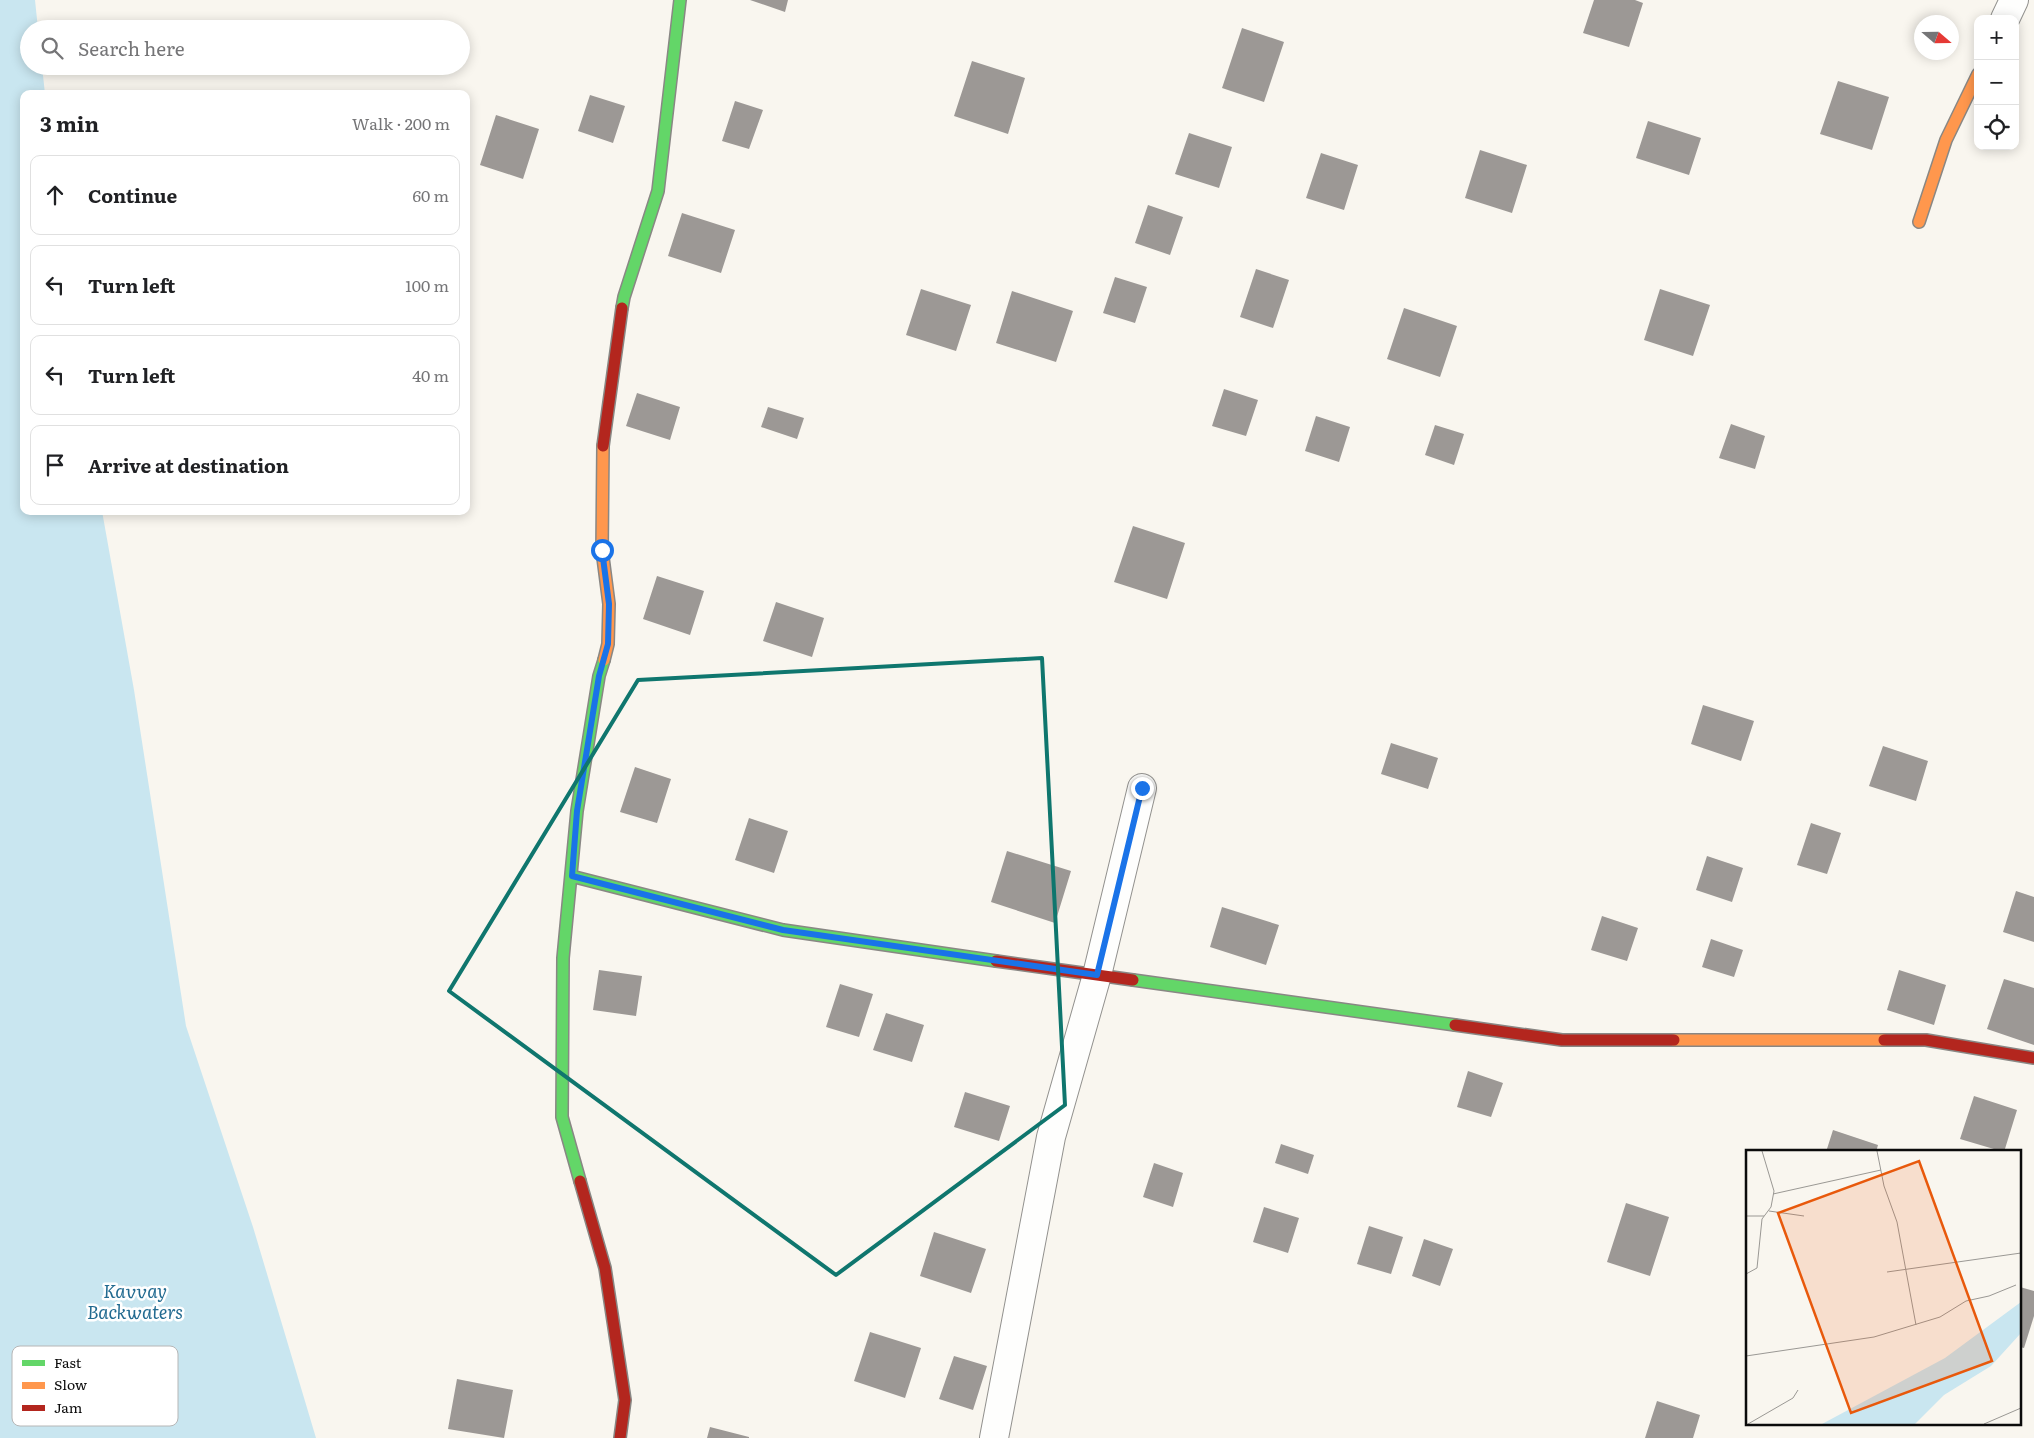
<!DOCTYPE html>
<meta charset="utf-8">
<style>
:root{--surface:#fff;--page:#f6f6f6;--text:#202124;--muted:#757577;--line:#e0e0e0}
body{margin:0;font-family:Literata,serif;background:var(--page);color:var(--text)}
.controls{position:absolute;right:15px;top:15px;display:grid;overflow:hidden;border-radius:10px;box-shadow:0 2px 12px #0003}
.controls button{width:45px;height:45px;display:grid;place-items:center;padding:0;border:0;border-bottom:1px solid var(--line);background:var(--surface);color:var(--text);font:25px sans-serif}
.compass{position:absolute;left:1914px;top:15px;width:45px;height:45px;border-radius:50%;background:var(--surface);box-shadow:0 2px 12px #0003;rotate:110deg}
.stop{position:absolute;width:15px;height:15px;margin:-11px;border:4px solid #1a73e8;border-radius:50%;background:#fff}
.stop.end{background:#1a73e8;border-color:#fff;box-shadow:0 1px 5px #0008}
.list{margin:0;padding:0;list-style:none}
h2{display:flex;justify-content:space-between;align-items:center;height:65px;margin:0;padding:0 20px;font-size:21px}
h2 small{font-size:16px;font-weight:400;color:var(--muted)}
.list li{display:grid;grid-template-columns:32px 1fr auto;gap:15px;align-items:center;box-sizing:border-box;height:80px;margin:0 10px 10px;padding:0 10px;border:1px solid var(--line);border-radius:10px}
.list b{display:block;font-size:19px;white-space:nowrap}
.list em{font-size:16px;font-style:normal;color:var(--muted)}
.icon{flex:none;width:28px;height:28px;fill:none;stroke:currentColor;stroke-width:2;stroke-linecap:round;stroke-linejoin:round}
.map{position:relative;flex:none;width:2034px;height:1438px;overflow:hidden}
.search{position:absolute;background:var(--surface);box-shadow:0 2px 12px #0003;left:20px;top:20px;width:450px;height:55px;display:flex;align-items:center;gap:12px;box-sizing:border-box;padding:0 18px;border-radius:28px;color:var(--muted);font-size:19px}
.panel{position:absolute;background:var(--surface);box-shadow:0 2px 12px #0003;left:20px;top:90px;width:450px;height:425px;border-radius:10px}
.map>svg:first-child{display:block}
</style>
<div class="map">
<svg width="2034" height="1438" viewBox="0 0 2034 1438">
<rect width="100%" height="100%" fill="#f9f6ef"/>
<path fill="#c9e6f0" d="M 0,0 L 35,0 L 38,29 L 29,29 L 29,66 L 42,66 L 45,94 L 24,94 L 24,511 L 102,511 L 134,690 L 186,1026 L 253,1227 L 316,1438 L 0,1438 Z"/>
<path fill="#9c9895" d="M 750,0 L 788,0 L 785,12 Z
M 1594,0 L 1635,0 L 1643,3 L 1629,47 L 1583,33 Z
M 1242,28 L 1284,42 L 1264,102 L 1222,88 Z
M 972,61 L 1025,78 L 1008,134 L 954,116 Z
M 1838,81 L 1889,97 L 1872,150 L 1820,134 Z
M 590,95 L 625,106 L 613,143 L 578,131 Z
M 735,101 L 763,110 L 749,149 L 722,141 Z
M 496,115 L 539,129 L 523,179 L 480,165 Z
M 1648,121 L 1701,138 L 1689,175 L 1636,158 Z
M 1189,133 L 1232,147 L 1219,188 L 1175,174 Z
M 1480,150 L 1527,165 L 1512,213 L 1465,198 Z
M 1321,153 L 1358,165 L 1344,210 L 1306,198 Z
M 1148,205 L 1183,217 L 1170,255 L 1135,243 Z
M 682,213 L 735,230 L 721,273 L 668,256 Z
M 1256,269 L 1289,280 L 1273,328 L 1240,317 Z
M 1115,277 L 1147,287 L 1135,323 L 1103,313 Z
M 921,289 L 971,305 L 956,351 L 906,335 Z
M 1660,289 L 1710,305 L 1693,356 L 1644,340 Z
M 1012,291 L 1073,311 L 1056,362 L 996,343 Z
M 1404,308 L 1457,326 L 1440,377 L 1387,359 Z
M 1224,389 L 1258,400 L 1246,436 L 1212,426 Z
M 637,393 L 680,407 L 670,440 L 626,426 Z
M 768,407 L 804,418 L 797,439 L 761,427 Z
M 1316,416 L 1350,427 L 1339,462 L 1305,451 Z
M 1731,424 L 1765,436 L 1755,469 L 1719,458 Z
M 1435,425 L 1464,434 L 1454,465 L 1425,455 Z
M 1133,526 L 1185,543 L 1167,599 L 1114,582 Z
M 657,576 L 704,591 L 690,635 L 643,619 Z
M 776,602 L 824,618 L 812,657 L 763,641 Z
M 1703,705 L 1754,721 L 1741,761 L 1691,744 Z
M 1391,743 L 1438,758 L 1428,789 L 1381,774 Z
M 1883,746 L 1928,761 L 1916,801 L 1869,786 Z
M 635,767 L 671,779 L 657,823 L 620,812 Z
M 749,818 L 788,831 L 774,873 L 735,860 Z
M 1811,823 L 1841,833 L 1827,874 L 1797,865 Z
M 1007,851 L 1071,871 L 1055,923 L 991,902 Z
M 1707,856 L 1743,868 L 1732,902 L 1696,890 Z
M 2016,891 L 2034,897 L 2034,942 L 2003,932 Z
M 1222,907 L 1279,925 L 1266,965 L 1210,947 Z
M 1602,916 L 1638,928 L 1627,961 L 1591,950 Z
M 1711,939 L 1743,950 L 1734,977 L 1702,967 Z
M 599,970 L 642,976 L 636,1016 L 593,1010 Z
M 1899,970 L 1946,985 L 1934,1025 L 1887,1010 Z
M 2004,979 L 2034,988 L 2034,1045 L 1987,1029 Z
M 840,984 L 873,994 L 859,1037 L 826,1027 Z
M 886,1013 L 924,1025 L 912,1062 L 873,1050 Z
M 1468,1071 L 1503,1083 L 1491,1117 L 1457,1107 Z
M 965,1092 L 1010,1106 L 999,1141 L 954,1127 Z
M 1974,1096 L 2017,1110 L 2004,1152 L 1960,1139 Z
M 1833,1130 L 1878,1145 L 1876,1152 L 1826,1152 Z
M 1281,1144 L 1314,1155 L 1308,1174 L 1275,1163 Z
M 1154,1163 L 1183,1173 L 1173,1207 L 1143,1197 Z
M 1626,1203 L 1669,1217 L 1650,1276 L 1607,1262 Z
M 1264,1207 L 1299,1218 L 1288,1253 L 1253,1242 Z
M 1369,1226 L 1403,1237 L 1391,1274 L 1357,1264 Z
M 934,1232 L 986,1249 L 971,1293 L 920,1276 Z
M 1424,1239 L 1453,1249 L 1440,1286 L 1412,1276 Z
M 2020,1287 L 2034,1291 L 2034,1316 L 2024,1348 L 2020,1347 Z
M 870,1332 L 921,1348 L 905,1398 L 854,1381 Z
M 954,1356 L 987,1366 L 973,1410 L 939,1399 Z
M 457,1379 L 513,1390 L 504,1438 L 448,1429 Z
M 1657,1401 L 1700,1415 L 1693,1438 L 1645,1438 Z
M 710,1427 L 749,1437 L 749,1438 L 707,1438 Z"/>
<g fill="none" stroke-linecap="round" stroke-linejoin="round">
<g stroke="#92918e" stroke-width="30">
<path id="street" d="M 2005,19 L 2014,0
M 994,1438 L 1051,1137 L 1097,975 L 1142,788"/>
</g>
<g stroke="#898784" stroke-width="14">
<path id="fast" d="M 622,308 L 624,297 L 658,191 L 680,0
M 571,876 L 783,930 L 996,961
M 1133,980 L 1455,1025
M 580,1181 L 562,1117 L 563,958 L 577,811 L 599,676 L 604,660"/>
</g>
<g stroke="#898784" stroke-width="14">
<path id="slow" d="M 1919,222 L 1946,140 L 1978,74
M 603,446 L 602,550 L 609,604 L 608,644 L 604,660
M 1674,1040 L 1884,1040"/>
</g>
<g stroke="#898784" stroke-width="14">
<path id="jam" d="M 603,446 L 622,308
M 996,961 L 1133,980
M 1455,1025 L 1562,1040 L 1674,1040
M 1884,1040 L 1926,1040 L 2034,1058
M 580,1181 L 605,1268 L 625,1400 L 620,1438"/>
</g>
<use href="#street" stroke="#fefefd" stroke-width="28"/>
<use href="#fast" stroke="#63d668" stroke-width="11"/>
<use href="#slow" stroke="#ff974d" stroke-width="11"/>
<use href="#jam" stroke="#b3261e" stroke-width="11"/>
</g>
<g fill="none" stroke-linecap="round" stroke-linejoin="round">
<path stroke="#1a73e8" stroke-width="6" d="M 602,550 L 609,604 L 608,644 L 599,676 L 577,811 L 572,876 L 783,930 L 1097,975 L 1142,788"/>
</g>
<path fill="none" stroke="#0f766e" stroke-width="4" stroke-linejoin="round" d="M 1042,658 L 1065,1105 L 836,1275 L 449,991 L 638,680 Z"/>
<g text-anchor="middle" stroke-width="5" stroke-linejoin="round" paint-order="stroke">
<g font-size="18" font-style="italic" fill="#216a90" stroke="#fff">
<text x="135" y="1298">Kavvay<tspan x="135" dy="21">Backwaters</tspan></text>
</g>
</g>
<g transform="translate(1746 1150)">
<rect width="275" height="275" fill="#f9f6ef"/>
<path d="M 275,152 L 275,183 L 245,216 L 198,245 L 169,274 L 76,274 L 199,208 Z" fill="#c9e6f0"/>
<path fill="none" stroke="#9a9894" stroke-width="1" d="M 131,1 L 138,36 L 151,72 L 170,175M 27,44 L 135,20M 23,61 L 58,66M 0,66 L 18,66M 141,122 L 275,103M 0,124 L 11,118 L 16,69 L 25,57 L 28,41 L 16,1M 0,206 L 128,187 L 194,167 L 220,151 L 243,146 L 270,135M 2,274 L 47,248 L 52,240M 238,274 L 275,258"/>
<path fill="#e8590c" fill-opacity="0.15" stroke="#e8590c" stroke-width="2.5" d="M 173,11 L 246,211 L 105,263 L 32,63 Z"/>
<rect width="275" height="275" fill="none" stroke="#0b0b0b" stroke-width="2.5"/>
</g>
<rect x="12" y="1346" width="166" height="80" rx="8" fill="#fff" stroke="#b6b6b6" stroke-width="1"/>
<rect x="22" y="1360" width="23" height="6" fill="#63d668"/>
<rect x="22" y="1382" width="23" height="7" fill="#ff974d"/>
<rect x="22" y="1405" width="23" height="6" fill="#b3261e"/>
<g font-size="14" fill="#0b0b0b">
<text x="54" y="1368">Fast</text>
<text x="54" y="1390">Slow</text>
<text x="54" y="1413">Jam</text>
</g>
</svg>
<div class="controls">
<button>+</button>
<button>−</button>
<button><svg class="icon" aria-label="locate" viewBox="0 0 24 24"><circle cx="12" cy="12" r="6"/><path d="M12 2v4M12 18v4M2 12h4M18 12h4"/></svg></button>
</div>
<svg class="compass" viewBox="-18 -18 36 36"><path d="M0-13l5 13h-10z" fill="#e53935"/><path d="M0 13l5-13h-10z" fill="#757577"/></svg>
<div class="stop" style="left:602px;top:550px"></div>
<div class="stop end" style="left:1142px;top:788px"></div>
<div class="search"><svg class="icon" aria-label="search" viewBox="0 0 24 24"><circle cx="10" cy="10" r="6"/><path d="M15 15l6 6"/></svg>Search here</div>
<section class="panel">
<h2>3 min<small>Walk · 200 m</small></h2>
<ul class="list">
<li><svg class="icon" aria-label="ahead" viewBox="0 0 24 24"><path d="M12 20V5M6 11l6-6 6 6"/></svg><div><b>Continue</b></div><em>60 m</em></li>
<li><svg class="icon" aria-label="left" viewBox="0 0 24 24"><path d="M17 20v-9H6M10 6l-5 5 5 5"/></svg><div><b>Turn left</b></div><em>100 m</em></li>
<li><svg class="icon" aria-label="left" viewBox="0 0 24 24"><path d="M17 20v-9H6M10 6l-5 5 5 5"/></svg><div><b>Turn left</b></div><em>40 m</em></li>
<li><svg class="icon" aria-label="arrive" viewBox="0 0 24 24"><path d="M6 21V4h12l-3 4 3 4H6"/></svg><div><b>Arrive at destination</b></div></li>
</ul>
</section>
</div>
